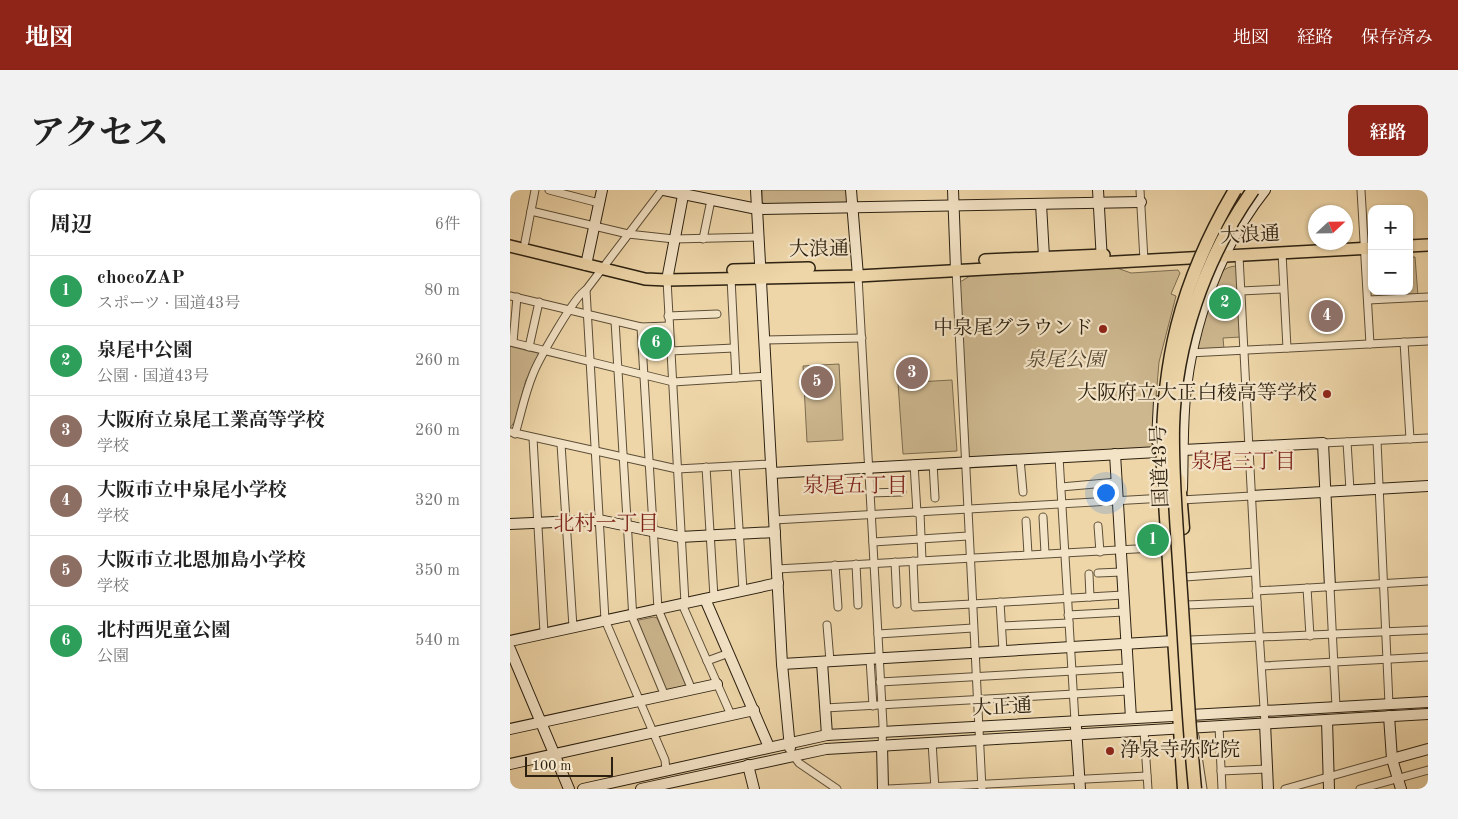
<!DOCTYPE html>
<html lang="ja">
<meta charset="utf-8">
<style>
:root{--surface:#fff;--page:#f2f2f2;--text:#222;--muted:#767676;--line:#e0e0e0;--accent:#8f2418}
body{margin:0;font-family:"Old Standard TT","Noto Serif JP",serif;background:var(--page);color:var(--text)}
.controls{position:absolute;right:15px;top:15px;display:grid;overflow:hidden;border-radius:10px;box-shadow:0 1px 4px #0004}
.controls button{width:45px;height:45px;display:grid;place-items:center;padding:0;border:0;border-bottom:1px solid var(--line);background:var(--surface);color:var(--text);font:25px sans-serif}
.compass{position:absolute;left:798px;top:15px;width:45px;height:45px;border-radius:50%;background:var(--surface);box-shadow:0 1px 4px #0004;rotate:68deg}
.scale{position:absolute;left:15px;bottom:12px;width:88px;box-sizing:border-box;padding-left:5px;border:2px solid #2c2111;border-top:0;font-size:14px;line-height:18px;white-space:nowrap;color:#2c2111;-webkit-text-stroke:4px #f4e4c7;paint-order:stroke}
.you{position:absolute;left:595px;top:302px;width:18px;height:18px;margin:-12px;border:4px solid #fff;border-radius:50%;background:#1a73e8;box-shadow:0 0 0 8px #1a73e833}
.badge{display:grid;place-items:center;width:32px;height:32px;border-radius:50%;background:var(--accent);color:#fff;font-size:16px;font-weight:700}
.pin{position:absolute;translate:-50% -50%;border:2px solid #fff;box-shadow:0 1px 5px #0006}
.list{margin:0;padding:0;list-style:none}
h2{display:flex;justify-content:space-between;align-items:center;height:65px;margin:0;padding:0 20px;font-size:21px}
h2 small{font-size:16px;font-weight:400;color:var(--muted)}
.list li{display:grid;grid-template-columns:32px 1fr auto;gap:15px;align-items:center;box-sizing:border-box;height:70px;padding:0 20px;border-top:1px solid var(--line)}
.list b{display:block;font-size:19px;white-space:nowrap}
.list p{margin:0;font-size:16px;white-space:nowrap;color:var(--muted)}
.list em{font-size:16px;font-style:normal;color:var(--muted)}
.map{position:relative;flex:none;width:918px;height:599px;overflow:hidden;border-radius:10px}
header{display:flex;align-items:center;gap:30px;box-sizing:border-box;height:70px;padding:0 25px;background:var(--accent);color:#fff}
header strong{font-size:24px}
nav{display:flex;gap:28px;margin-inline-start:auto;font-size:18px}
.intro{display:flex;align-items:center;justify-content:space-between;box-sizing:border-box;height:120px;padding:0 30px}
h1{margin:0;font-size:35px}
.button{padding:12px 22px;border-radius:10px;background:var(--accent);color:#fff;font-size:18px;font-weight:700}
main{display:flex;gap:30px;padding:0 30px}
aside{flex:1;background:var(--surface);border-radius:10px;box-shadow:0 1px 4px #0004}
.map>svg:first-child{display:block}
</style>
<header>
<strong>地図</strong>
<nav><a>地図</a><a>経路</a><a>保存済み</a></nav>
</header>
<div class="intro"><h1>アクセス</h1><a class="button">経路</a></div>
<main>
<aside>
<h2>周辺<small>6件</small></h2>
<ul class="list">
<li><span class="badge" style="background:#2e9e5b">1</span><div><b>chocoZAP</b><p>スポーツ · 国道43号</p></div><em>80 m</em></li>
<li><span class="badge" style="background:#2e9e5b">2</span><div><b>泉尾中公園</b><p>公園 · 国道43号</p></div><em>260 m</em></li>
<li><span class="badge" style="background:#8d6e63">3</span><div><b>大阪府立泉尾工業高等学校</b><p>学校</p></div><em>260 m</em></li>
<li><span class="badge" style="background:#8d6e63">4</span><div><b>大阪市立中泉尾小学校</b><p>学校</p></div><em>320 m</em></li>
<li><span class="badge" style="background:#8d6e63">5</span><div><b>大阪市立北恩加島小学校</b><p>学校</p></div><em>350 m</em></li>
<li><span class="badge" style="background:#2e9e5b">6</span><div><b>北村西児童公園</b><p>公園</p></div><em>540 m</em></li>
</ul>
</aside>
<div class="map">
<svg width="918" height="599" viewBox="0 0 918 599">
<rect width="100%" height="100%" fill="#eed6a9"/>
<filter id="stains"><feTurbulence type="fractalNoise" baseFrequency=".004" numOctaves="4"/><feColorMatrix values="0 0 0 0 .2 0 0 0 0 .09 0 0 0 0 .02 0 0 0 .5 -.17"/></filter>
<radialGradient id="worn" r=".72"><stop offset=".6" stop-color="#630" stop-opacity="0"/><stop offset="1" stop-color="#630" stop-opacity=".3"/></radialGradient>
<g fill="#cdb78f" stroke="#7c6c50">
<polygon points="252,0 338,0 339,10 335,13 256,15 252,12"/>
<polygon points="899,67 905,67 908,106 888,107 888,101 899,101"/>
<path d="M728 76 731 147 713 148 714 159 687 160C692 141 701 96 713 81 717 77 723 76 728 76Z"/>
<polygon points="572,78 607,78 621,83 668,80 670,83 661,104 666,106 649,172 642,255 640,258 461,268 459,265 450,92 460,86"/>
<polygon points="155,141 157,164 137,165 136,142"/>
<polygon points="0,156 30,162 31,166 16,190 5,231 0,238"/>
<polygon points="329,174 333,250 297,252 293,176"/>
<polygon points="442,190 447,261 393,264 388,193"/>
<polygon points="144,427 147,428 177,496 160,501 156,500 127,432 129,430"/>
</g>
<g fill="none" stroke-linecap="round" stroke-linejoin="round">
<g stroke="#5c4e37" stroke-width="9">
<g id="street">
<polyline points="39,0 89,13"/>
<polyline points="630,0 634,70"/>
<polyline points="851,0 860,154"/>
<polyline points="21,21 118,44 164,49 249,47"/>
<polyline points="193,49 201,10"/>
<polyline points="15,52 25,0"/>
<polyline points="772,63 777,158"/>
<polyline points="729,66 747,412 755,533"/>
<polyline points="446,80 472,599"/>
<polyline points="348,86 373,535 372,555"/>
<polyline points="221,88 226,188"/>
<polyline points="157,90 175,413"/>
<polyline points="76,100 95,430 155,570 156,580"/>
<polyline points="731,101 773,99"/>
<polyline points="0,106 131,137 159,136"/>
<polyline points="858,110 918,107"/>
<polyline points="158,126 207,124"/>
<polyline points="105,131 123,429 155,506"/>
<polyline points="131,137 148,419 182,500"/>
<polyline points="255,150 352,148"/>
<polyline points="0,152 163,192 257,186"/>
<polyline points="3,152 7,107"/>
<polyline points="894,152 900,249"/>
<polyline points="19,157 29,112"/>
<polyline points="160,161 224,158"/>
<polyline points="679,163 918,151"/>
<polyline points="0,242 167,279 261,274"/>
<path d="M5 244C11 224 15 203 23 184 28 171 65 105 76 100L152 0"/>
<polyline points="23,248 34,443"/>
<polyline points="867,251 879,514"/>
<polyline points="837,252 840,300"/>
<polyline points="813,253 918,248"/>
<polyline points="51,254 63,437"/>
<polyline points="549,267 565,531"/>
<polyline points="510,269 513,302"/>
<polyline points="423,273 425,308"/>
<polyline points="404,274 407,323"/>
<polyline points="225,276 233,400"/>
<polyline points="196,277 204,407"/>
<polyline points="551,297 607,292"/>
<polyline points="360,303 392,302"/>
<polyline points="671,310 742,306"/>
<polyline points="410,323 412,370"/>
<polyline points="533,327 535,363"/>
<polyline points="264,330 655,308"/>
<polyline points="516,331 518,364"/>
<polyline points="588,336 590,362"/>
<polyline points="363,352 458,346"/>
<polyline points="403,371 405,417 462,414"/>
<polyline points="385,372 387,414"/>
<polyline points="346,374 348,415"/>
<polyline points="325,375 328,417"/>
<polyline points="267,379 661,357"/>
<polyline points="588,383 612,382"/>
<polyline points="579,384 580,407"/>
<polyline points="675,387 745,382"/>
<polyline points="820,397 826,517"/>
<polyline points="797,398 800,446"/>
<polyline points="746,401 918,391"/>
<polyline points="490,412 493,461"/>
<polyline points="172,414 221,525"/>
<polyline points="462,414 613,405"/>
<polyline points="677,415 747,412"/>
<polyline points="558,425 614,422"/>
<polyline points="317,435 320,471"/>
<polyline points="492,436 559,433"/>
<polyline points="368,444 463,438"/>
<polyline points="680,450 918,440"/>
<polyline points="360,469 363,516"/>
<polyline points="197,471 219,463"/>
<polyline points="752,476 918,467"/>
<polyline points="370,492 617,478"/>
<polyline points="315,518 618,501"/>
<polyline points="709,536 712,599"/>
<polyline points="634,541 638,599"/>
<polyline points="685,546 693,599"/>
<polyline points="422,552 425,599"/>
<polyline points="283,565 289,573 327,599"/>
<polyline points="711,581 757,579"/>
<polyline points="378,599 637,586"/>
<polyline points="775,599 882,569"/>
<polyline points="850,599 918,580"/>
</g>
</g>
<g stroke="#2c2111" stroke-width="12">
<g id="secondary">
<polyline points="154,0 247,19 631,12"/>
<polyline points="246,0 272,474 280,558"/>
<polyline points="341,0 348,86"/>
<polyline points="443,0 446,80"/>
<polyline points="588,0 592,71"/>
<polyline points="531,14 534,67"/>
<polyline points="76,75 92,0"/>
<polyline points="157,90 174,0"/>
<polyline points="647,251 649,211"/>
<polyline points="673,260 813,253 820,397"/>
<polyline points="605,264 621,528"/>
<polyline points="262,283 648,262"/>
<path d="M672 299C673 268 672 238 675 207 682 134 709 58 755 0"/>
<polyline points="742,306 918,296"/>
<polyline points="0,334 89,330 170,347 265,342"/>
<polyline points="195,409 259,557"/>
<polyline points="0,451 268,393"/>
<polyline points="0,459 59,599"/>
<polyline points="312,472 317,545"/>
<polyline points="272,474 664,451"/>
<polyline points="879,526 882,569 891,599"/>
<polyline points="817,530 819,599"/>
<polyline points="755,533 758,599"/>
<polyline points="566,537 570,599"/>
<polyline points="0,539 207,494"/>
<polyline points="372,555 373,599"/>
<polyline points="882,569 918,559"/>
<polyline points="0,574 244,520"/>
<polyline points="238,575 244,599"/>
<polyline points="73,599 317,545 918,512"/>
<polyline points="131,599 316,559 918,524"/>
</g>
</g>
<g stroke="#2c2111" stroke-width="14">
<g id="primary">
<polyline points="0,56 135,89 157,90 348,86 862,58"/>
<polyline points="899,56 918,55"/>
<polyline points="475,70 594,65"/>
<polyline points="223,80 299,78"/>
</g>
</g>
<g stroke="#2c2111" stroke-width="15">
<g id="highway">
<polyline points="653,282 674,599"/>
<polyline points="669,290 673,338"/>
</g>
</g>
<use href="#street" stroke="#f4e4c7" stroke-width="7"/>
<use href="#secondary" stroke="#f4e4c7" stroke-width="10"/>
<use href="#primary" stroke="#eed6a9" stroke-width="11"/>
<use href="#highway" stroke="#eed6a9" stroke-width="12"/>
<g stroke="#2c2111" stroke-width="15" stroke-linecap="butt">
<g id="highway-bridge">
<path d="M653 282C650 175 670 93 725 0"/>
<path d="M685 599C678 529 675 458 670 388 667 338 662 287 663 237 665 153 695 68 743 0"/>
</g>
</g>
<use href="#highway-bridge" stroke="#eed6a9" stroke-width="12"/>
</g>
<g fill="#8f2418" stroke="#f4e4c7" stroke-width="2">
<circle cx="593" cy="139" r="5"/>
<circle cx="817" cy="204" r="5"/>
<circle cx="600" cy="561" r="5"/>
</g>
<g text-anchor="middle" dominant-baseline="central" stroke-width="4.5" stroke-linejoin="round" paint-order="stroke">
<g font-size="20" fill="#2c2111" stroke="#f4e4c7">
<text transform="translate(740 46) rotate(-3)">大浪通</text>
<text transform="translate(309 60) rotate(-1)">大浪通</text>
<text transform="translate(651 276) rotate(-92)">国道43号</text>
<text transform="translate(492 518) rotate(-3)">大正通</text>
</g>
<g font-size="20" fill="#2c2111" stroke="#f4e4c7" text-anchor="end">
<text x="583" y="139">中泉尾グラウンド</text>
<text x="807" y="204">大阪府立大正白稜高等学校</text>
<text x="610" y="561" text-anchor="start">浄泉寺弥陀院</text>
</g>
<g font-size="20" font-style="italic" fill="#544630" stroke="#f4e4c7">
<text x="555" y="171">泉尾公園</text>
</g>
<g font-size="21" fill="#7a1f14" stroke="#f4e4c7">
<text x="733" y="272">泉尾三丁目</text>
<text x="345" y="296">泉尾五丁目</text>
<text x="96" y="334">北村一丁目</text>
</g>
</g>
<rect width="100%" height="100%" filter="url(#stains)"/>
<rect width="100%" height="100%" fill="url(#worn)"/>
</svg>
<div class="controls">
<button>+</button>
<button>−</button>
</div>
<svg class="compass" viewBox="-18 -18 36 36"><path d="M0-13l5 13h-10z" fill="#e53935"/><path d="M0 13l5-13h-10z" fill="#767676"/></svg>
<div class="scale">100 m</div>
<div class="you"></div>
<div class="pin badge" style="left:643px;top:350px;background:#2e9e5b">1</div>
<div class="pin badge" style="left:715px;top:113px;background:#2e9e5b">2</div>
<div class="pin badge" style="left:402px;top:183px;background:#8d6e63">3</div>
<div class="pin badge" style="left:817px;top:126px;background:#8d6e63">4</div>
<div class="pin badge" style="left:307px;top:192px;background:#8d6e63">5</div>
<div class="pin badge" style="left:146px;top:153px;background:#2e9e5b">6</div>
</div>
</main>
